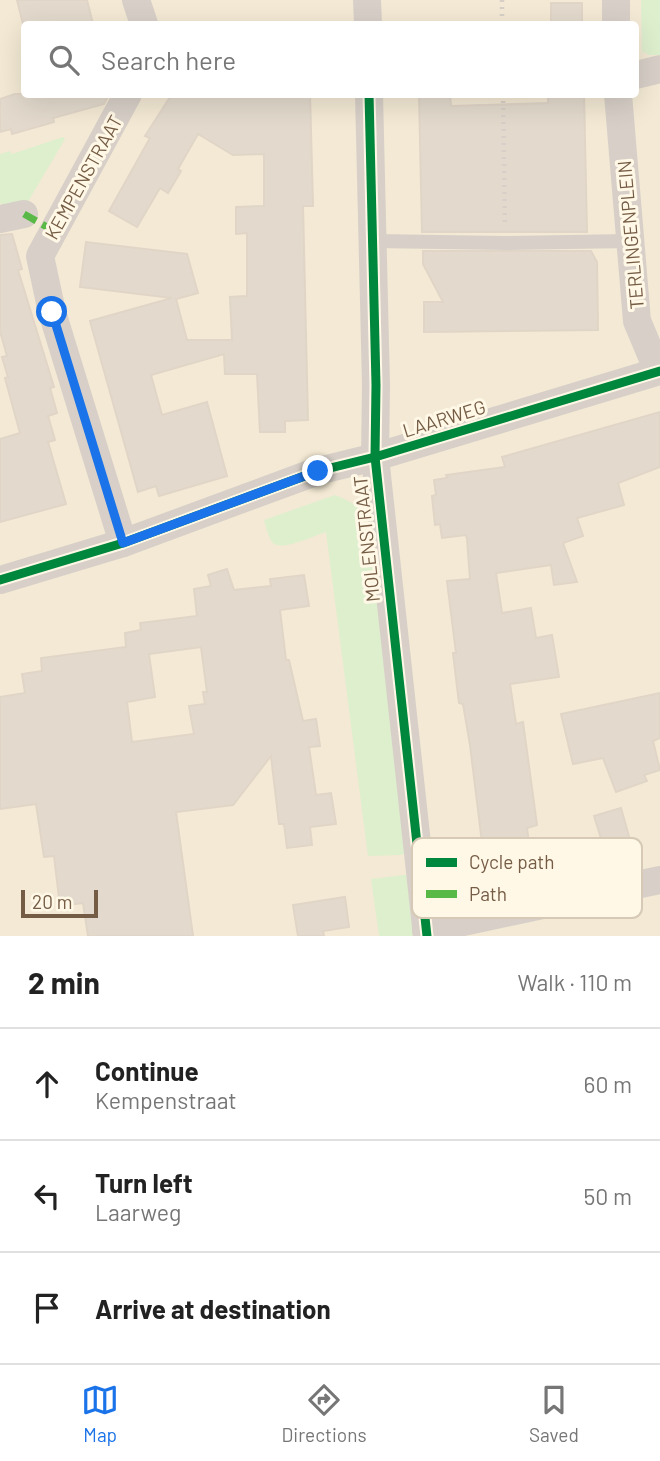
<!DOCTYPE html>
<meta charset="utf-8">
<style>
:root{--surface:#fff;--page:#f6f6f6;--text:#222;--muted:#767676;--line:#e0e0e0;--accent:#1a73e8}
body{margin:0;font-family:Barlow,sans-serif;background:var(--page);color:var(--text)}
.scale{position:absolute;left:21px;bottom:18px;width:77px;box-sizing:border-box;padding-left:7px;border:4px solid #755c45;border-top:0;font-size:19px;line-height:24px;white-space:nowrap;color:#755c45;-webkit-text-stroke:5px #fff8e6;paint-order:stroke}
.stop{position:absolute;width:21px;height:21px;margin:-16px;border:5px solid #1a73e8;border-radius:50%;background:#fff}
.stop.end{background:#1a73e8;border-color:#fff;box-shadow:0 2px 7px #0008}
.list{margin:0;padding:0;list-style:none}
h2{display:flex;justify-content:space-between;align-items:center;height:91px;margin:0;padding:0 28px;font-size:30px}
h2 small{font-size:23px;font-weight:400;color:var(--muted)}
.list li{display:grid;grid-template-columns:46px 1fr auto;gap:21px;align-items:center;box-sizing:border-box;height:112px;padding:0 28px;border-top:2px solid var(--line)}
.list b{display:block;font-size:26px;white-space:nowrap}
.list p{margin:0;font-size:23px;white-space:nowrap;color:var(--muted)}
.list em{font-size:23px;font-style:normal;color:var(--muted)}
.icon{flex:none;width:38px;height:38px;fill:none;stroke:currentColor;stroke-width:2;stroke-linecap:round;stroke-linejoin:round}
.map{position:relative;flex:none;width:660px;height:936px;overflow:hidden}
.search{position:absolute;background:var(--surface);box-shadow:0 7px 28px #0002;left:21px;right:21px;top:21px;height:77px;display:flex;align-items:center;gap:18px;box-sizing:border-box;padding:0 24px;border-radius:7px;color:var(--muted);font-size:26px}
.sheet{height:427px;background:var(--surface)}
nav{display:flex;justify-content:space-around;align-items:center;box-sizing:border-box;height:98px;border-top:2px solid var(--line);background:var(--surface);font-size:19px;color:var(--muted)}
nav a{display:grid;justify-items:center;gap:4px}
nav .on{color:var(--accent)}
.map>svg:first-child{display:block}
</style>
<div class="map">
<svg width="660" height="936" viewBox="0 0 660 936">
<rect width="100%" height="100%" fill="#f7f2e5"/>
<path fill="#f3e9d4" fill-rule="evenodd" d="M0 0H660V936H0ZM24 24H636V94H24Z"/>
<g fill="#deefce">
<polygon points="641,0 660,0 660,55 649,55 642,51"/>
<polygon points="63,137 65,139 26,205 11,209 0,203 0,154 10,151 12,154"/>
<path d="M335 495C359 504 362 511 370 534L390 715 409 852 401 855 368 856 326 532C315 535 280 553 272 542 268 536 266 527 264 520Z"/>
<polygon points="412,874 421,936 379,936 371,879"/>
</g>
<g fill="#e3dacd" stroke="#e0d5c7" stroke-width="2" fill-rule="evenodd">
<polygon points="17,0 87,0 93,24 23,24"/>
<rect x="551" y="3" width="31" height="21"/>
<polygon points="15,94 109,94 104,104 53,118 54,122 12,134 11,129 0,132 0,99"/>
<polygon points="172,94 310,94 313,206 303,206 308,420 285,421 285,432 260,432 257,374 225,374 224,354 151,375 162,415 207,402 227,476 159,496 156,486 138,492 90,321 172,298 80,287 86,242 187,254 198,293 176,299 187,340 232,340 230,297 247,296 247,233 236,234 236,207 264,206 264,154 233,155 198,134 178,169 181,171 168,193 160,188 137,227 109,211 150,138 145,136"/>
<polygon points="419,94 450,94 451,106 548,103 548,94 584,94 587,232 422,232"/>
<polygon points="12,234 22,269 18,270 54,387 50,388 57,413 48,416 55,440 48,442 66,504 0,522 0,439 20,433 5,378 8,377 2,357 7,356 0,331 0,235"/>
<polygon points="423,251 591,251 597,262 598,330 424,332 424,302 443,302 423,264"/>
<polygon points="660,412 660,467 618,483 624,505 577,518 583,536 563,543 577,582 554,585 551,565 496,573 502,613 531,608 536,638 552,635 559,677 510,684 516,724 523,722 537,825 527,828 533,875 487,883 470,745 463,704 459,703 453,653 456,653 447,581 470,579 467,539 466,535 442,538 440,524 435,525 432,496 436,495 434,480 447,478 446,475 505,467 502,457"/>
<path d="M227 569 234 590 271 586 270 579 304 575 309 606 280 610 286 660H289L303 721 316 719 320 746 309 747 316 795 331 793 336 824 310 827 312 845 287 848 284 824H279L271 756 233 805 176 812 193 936H88L83 903 60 906 54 856 44 857 36 804 0 809V697L25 693 22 674 42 671 41 658 126 647 125 633 141 630 140 623 197 616 194 589 211 586 208 575ZM201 647 207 692H203L205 704 189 706 194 734 132 742 127 702 155 697 149 654Z"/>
<polygon points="660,693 660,738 653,741 660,770 644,775 647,781 616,792 603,758 573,764 561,714"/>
<polygon points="621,808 630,840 604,848 594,816"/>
<polygon points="345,897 349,927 323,931 324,936 298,936 293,905"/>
</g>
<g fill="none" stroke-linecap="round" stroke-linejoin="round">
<g stroke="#d8d0c8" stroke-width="4.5" stroke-dasharray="2 5" stroke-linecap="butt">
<polyline points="502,0 502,24"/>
<polyline points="503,94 505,227"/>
</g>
<polyline stroke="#d8d0c8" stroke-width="14" points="373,241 505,243 630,241"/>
<g stroke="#d8d0c8" stroke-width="28">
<polyline points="136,0 144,24"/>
<polyline points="367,0 368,24"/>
<polyline points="616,0 616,24"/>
<polyline points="636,75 660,69"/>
<polyline points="369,94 376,385 375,457 427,936"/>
<polyline points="618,94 637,321 658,371"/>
<polyline points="0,219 24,214"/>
<polyline points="123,543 52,312 40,256 128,94"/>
<polyline points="0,580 123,543 318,471 375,457 660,371"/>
<polyline points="426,930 660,880"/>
</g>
<polyline stroke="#58b947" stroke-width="7" stroke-dasharray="14 7" stroke-linecap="butt" points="24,214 54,231"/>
<g stroke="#fff8e6" stroke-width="13">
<g id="cycleway">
<polyline points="369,94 376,385 375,457 427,936"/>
<polyline points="0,580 123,543 318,471 375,457 660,371"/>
</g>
</g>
<use href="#cycleway" stroke="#00873e" stroke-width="9"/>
</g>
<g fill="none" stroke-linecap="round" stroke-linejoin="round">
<polyline stroke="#1a73e8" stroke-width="9" points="52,312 123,543 318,471"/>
</g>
<g text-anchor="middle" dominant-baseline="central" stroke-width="6" stroke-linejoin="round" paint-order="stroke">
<g font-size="19" fill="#755c45" stroke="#fff8e6">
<text transform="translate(83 177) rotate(-61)">KEMPENSTRAAT</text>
<text transform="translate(630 235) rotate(-95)">TERLINGENPLEIN</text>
<text transform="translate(444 418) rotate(-17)">LAARWEG</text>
<text transform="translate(366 539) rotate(-96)">MOLENSTRAAT</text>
</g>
</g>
<rect x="412" y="838" width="230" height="80" rx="10" fill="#fff8e6" stroke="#d6c9b6" stroke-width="2"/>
<rect x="426" y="858" width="31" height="9" fill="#00873e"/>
<rect x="426" y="890" width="31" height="8" fill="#58b947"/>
<g font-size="19" fill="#755c45">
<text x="469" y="869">Cycle path</text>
<text x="469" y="901">Path</text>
</g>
</svg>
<div class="scale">20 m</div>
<div class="stop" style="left:52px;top:312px"></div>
<div class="stop end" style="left:318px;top:471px"></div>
<div class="search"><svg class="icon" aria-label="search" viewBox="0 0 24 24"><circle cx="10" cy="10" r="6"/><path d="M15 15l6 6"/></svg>Search here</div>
</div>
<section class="sheet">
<h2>2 min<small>Walk · 110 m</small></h2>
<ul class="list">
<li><svg class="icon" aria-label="ahead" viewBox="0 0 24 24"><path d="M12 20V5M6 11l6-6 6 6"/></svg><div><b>Continue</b><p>Kempenstraat</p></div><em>60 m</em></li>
<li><svg class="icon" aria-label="left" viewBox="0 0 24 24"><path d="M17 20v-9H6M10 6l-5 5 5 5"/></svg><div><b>Turn left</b><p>Laarweg</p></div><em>50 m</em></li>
<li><svg class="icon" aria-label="arrive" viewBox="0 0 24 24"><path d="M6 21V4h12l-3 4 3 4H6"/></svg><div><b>Arrive at destination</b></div></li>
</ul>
</section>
<nav>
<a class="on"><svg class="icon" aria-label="map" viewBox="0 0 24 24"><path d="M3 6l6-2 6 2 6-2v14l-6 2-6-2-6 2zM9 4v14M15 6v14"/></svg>Map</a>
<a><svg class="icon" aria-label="directions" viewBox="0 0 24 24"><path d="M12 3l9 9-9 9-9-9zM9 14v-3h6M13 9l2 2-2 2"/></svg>Directions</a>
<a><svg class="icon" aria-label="saved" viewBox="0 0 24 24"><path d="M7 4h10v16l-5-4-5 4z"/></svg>Saved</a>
</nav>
